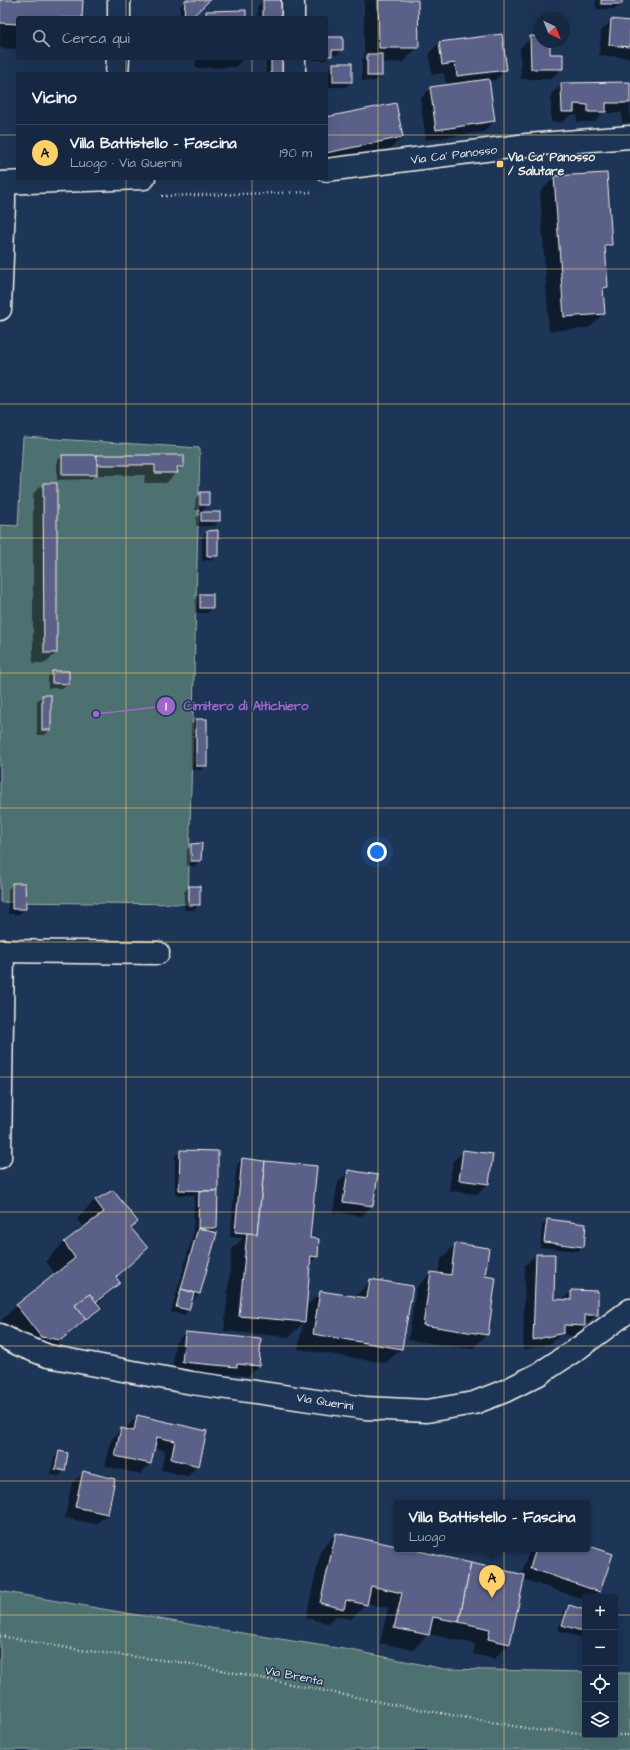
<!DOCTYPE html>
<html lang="it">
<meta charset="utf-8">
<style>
:root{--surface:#162841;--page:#1f3048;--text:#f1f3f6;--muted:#9ea6b1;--line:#35445a;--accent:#ffd166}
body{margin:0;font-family:"Architects Daughter",sans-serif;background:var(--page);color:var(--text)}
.controls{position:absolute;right:12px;bottom:12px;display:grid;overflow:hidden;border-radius:4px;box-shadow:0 4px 16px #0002}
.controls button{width:36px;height:36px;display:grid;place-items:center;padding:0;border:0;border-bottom:1px solid var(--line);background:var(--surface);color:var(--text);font:20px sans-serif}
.compass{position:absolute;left:534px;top:12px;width:36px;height:36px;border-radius:50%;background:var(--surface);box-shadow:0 4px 16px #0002;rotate:137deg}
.you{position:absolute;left:377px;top:852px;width:14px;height:14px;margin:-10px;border:3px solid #fff;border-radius:50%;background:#1a73e8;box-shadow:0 0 0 6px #1a73e833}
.badge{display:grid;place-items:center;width:26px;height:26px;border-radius:50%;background:var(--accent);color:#111;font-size:13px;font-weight:700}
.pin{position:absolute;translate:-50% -33px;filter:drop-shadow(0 1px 2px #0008)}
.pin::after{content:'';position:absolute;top:21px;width:14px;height:12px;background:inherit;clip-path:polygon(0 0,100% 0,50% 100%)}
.popup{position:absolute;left:394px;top:1500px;width:196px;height:52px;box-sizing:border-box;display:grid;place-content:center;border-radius:4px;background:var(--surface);filter:drop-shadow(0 1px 3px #0005);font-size:13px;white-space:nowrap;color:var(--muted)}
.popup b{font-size:15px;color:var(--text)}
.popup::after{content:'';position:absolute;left:50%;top:100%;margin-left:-8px;border:8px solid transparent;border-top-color:var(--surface)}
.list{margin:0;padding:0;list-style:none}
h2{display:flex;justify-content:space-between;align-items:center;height:52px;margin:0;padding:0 16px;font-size:17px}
h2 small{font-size:13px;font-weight:400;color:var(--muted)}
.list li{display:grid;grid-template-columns:26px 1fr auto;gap:12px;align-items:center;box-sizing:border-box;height:56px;padding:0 16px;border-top:1px solid var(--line)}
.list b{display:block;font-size:15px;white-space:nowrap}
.list p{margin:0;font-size:13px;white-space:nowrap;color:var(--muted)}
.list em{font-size:13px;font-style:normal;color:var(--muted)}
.icon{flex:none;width:22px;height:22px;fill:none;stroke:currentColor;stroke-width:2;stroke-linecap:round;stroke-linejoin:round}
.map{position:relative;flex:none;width:630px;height:1750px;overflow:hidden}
.search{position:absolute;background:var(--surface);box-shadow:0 4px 16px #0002;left:16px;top:16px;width:312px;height:44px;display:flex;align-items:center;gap:10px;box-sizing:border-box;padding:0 14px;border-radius:4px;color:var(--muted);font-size:15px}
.panel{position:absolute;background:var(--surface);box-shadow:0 4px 16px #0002;left:16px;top:72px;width:312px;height:108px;border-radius:4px}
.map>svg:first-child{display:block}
</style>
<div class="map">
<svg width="630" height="1750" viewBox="0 0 630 1750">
<rect width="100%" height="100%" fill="#1d3557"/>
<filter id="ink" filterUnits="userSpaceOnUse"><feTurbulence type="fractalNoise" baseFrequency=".025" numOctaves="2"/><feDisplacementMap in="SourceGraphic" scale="8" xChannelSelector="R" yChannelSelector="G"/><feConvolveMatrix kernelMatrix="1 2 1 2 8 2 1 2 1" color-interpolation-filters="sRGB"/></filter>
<g filter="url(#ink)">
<g fill="#4e6f70" stroke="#a1b0ac">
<polygon points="23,437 200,448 188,904 0,902 0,525 18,526"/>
<polygon points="0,1591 217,1629 356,1651 444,1669 585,1672 585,1735 615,1735 615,1673 630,1673 630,1750 0,1750"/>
</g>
<g fill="#0007">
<polygon points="0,0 82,0 81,18 18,18 18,49 0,48"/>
<polygon points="364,0 418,0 418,47 403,62 381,63 381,76 376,81 362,81 362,60 364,58"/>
<polygon points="596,0 621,0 621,4 616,9 596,9"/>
<polygon points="185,1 190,18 180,18 180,6"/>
<polygon points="263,1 282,18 258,18 258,6"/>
<polygon points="206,12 245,18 200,18"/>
<polygon points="612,20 630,22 630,58 599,55 601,31"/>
<polygon points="540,26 540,42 549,42 549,56 562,68 551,79 521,79 520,48 532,37 532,35"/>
<polygon points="326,38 342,49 337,55 332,55 326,60 314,60 314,58 326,58"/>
<polygon points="439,43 506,69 495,80 489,81 494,121 484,132 426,140 420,99 431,88 446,86 444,73 432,75 429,53"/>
<polygon points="196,58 244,58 235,67 196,68"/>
<polygon points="271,58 289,58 290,74 266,74 266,63"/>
<polygon points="334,64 351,82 346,87 329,87 328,69"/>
<polygon points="630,83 630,123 622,123 622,113 603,113 594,122 577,122 577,115 570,115 563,122 551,122 551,94 562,84"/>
<polygon points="326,118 402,137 391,148 326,161"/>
<polygon points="555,177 611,244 604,251 606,287 603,291 604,313 589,328 549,331 540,192"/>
<polygon points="62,456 183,466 166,483 144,483 145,475 95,475 91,479 57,480 57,461"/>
<polygon points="43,484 56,653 46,663 33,663 33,494"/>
<polygon points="201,493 208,505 203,510 195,510 196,498"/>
<polygon points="201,513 219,521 214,526 196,526 196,518"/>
<polygon points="207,532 217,555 212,560 202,561 202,537"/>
<polygon points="200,595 212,608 207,613 195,613 195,600"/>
<polygon points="53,672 68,683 63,688 48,688 48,677"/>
<polygon points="42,696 50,730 45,735 37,735 37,701"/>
<polygon points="196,720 206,765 201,770 191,770 191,725"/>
<polygon points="192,845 200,860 195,866 187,866 187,850"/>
<polygon points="13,884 25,909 19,914 8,914 8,889"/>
<polygon points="189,887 199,887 199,905 194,910 184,910 184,892"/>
<polygon points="181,1151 217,1152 216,1228 211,1232 216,1234 199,1294 194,1299 191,1298 188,1310 183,1315 171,1312 193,1234 194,1195 175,1195 175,1156"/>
<polygon points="464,1151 488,1184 477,1194 449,1191 453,1161"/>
<polygon points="243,1159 309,1239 317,1256 310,1263 305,1307 321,1292 355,1297 371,1280 401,1348 386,1363 298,1349 303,1323 289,1337 224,1331 232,1249 243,1238 230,1237 237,1165"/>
<polygon points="348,1172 372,1206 362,1216 333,1212 338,1182"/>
<polygon points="113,1191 130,1228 147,1248 115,1278 119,1283 97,1305 99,1308 41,1358 0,1326 0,1322 17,1305 56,1275 46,1261 64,1242 83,1228 77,1219 95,1200"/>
<polygon points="547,1221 583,1246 578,1251 540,1247 542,1226"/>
<polygon points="456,1244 484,1277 487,1334 472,1349 408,1340 416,1288 431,1273 438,1274 441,1259"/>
<polygon points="536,1255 554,1255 553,1300 562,1300 572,1291 597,1315 573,1336 560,1335 552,1343 523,1350 525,1265"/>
<polygon points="185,1333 258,1366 247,1376 228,1374 225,1377 172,1372 175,1343"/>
<polygon points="137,1416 206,1431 198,1465 188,1476 161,1470 165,1451 154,1448 150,1464 140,1474 105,1466 111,1440 121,1430 126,1431 127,1427"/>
<polygon points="59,1452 64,1471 58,1476 50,1474 54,1458"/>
<polygon points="83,1473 114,1479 107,1514 96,1524 65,1518 72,1483"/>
<polygon points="336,1534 397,1547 397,1549 405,1549 521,1575 530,1549 587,1549 587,1546 599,1591 594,1597 585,1597 585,1600 523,1579 509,1644 494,1659 473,1654 475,1644 428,1634 413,1650 380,1643 388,1608 367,1603 351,1619 336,1616 328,1623 306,1618 321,1549"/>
<polygon points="569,1606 585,1611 585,1639 558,1630 564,1611"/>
</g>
<g fill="#5a6188" stroke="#f4f1e8">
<polygon points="0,0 83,0 82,18 18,18 18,24 0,23"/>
<polygon points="185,0 210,0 191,18 184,18"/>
<polygon points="263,0 282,0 283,18 263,18"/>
<polygon points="378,0 418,0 419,48 379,48"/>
<rect x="601" y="0" width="21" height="4"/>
<polygon points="246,10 246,18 206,18 206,11"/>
<polygon points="611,19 630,21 630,47 609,45"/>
<polygon points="502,34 507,70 457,76 455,63 442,65 439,42"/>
<polygon points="530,36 540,36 540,42 550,42 550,54 563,54 563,69 531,69"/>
<polygon points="326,37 343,37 343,50 332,50 332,56 326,56"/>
<rect x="367" y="54" width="15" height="22"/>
<polygon points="271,58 290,58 291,74 271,74"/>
<rect x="333" y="63" width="19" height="19"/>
<polygon points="489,79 495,121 436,130 430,87"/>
<polygon points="630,82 630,103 606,103 606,112 588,112 588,105 574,104 574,112 562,112 561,83"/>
<polygon points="396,103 403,137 326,153 326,117"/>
<polygon points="607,173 612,245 605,245 608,287 603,288 605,314 564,317 554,176"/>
<rect x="62" y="455" width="35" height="20"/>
<polygon points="97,455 184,455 184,467 177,467 178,473 155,473 155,465 97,465"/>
<polygon points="43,483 57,483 57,653 44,653"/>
<rect x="200" y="492" width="9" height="13"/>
<rect x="201" y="512" width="19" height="9"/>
<polygon points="218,530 218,556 207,556 207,531"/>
<rect x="200" y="594" width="13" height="14"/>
<polygon points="52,671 69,671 69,684 52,683"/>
<rect x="42" y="695" width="9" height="35"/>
<rect x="196" y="719" width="11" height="47"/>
<polygon points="202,843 201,861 191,861 191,844"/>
<polygon points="12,883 25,883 26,909 12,909"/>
<rect x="189" y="886" width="11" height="19"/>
<polygon points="180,1150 218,1151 218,1191 179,1190"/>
<polygon points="463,1150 493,1154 489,1184 459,1180"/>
<polygon points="242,1158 265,1161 257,1234 235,1232"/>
<polygon points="265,1161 317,1166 310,1238 319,1239 318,1257 311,1256 305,1322 239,1316 247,1233 257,1234"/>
<polygon points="348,1170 378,1175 373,1206 343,1202"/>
<polygon points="113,1190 138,1222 131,1228 148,1248 116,1277 120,1283 96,1302 90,1294 75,1305 86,1319 61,1340 41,1337 16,1305 75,1258 64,1242 104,1212 95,1200"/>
<polygon points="199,1191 218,1191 217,1228 198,1228"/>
<polygon points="547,1219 586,1224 584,1247 544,1242"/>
<polygon points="198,1228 217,1233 200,1294 181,1289"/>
<polygon points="455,1243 489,1248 485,1276 496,1278 488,1335 423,1325 431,1272 451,1275"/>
<polygon points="536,1254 555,1254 554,1299 571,1300 571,1290 598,1291 598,1315 585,1315 585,1326 564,1325 564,1333 533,1340"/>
<polygon points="370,1279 413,1286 402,1349 313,1334 320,1291 367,1298"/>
<polygon points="181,1289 194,1293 189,1310 176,1307"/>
<polygon points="90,1294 101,1308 86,1319 75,1305"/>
<polygon points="185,1332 261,1339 259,1366 237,1364 237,1367 182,1362"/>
<polygon points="137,1415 207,1431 199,1466 171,1459 175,1441 157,1437 151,1464 115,1456 121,1428 134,1431"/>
<polygon points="59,1451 68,1453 65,1471 55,1469"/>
<polygon points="83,1471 115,1479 108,1514 75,1507"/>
<polygon points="336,1533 397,1546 397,1549 410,1549 471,1563 459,1622 433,1617 429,1635 394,1628 402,1593 371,1586 367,1605 346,1600 344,1609 320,1603"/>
<polygon points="587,1545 613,1554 600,1592 530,1568 536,1549 587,1549"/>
<polygon points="471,1563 525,1575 510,1644 488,1639 490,1629 459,1622"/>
<polygon points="569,1605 585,1610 585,1632 562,1625"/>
</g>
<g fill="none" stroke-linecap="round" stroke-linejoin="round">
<g stroke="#f4f1e8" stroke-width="25">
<g id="minor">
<polyline points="293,0 293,18"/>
<polyline points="119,18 119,0"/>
<polyline points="294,58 294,74"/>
<polyline points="117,74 118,58"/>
<polyline points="326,170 527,145 630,137"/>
<polyline points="0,183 144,178"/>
<polyline points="0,309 4,203 4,183"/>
<polyline points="0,951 158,953"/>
<polyline points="0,1157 3,951"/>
<polyline points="0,1335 20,1345 48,1356 192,1383 365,1408 427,1411 474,1403 505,1391 539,1374 580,1347 630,1310"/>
</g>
</g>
<g stroke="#f4f1e8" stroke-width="2.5" stroke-dasharray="1 3" stroke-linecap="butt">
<polyline points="162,196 313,192"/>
<polyline points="0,1636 80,1650 186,1663 390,1704 536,1730 585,1733"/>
<polyline points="615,1735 630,1735"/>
</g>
<use href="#minor" stroke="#1d3557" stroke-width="22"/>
</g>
</g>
<path fill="none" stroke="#ffd166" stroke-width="1" stroke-opacity="0.55" d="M126 0V18M252 0V18M378 0V1750M504 0V1750M126 58V74M252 58V74M0 135H18M326 135H630M126 178V1750M252 178V1750M0 269H630M0 404H630M0 538H630M0 673H630M0 808H630M0 942H630M0 1077H630M0 1212H630M0 1346H630M0 1481H630M0 1615H585M615 1615H630"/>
<rect fill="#ffd166" stroke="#1d3557" stroke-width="1.5" x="496" y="160" width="8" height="8" rx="2"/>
<g text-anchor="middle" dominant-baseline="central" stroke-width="3" stroke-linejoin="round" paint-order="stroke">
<g font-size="12" fill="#f4f1e8" stroke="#1d3557">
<text transform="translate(454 155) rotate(-7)">Via Ca' Panosso</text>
<text transform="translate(325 1402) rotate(9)">Via Querini</text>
<text transform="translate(294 1676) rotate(11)">Via Brenta</text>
</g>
<g font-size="12" font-weight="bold" fill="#f4f1e8" stroke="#1d3557" text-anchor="start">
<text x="508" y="157">Via Ca' Panosso<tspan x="508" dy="14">/ Salutare</tspan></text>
</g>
</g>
<path fill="none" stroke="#9f67cb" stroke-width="1.5" d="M96 714L166 706"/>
<g fill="#9f67cb" stroke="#1d3557" stroke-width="1.5">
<circle cx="96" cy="714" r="4"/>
<circle cx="166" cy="706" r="10"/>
</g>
<g font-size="12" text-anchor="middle" font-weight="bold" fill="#fff">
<text x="166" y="710">1</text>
</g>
<g font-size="13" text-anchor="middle" font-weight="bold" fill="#9f67cb" stroke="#1d3557" stroke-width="3" stroke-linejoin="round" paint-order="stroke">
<text x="246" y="710">Cimitero di Altichiero</text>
</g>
</svg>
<div class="controls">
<button>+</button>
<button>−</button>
<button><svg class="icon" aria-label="locate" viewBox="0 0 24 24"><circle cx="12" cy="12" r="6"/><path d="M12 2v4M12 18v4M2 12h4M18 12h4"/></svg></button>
<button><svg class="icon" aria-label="layers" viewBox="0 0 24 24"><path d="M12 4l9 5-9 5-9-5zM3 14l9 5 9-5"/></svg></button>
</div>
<svg class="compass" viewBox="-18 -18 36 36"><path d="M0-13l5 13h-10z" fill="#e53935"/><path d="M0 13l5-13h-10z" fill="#9ea6b1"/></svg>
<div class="you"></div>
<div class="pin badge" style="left:492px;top:1598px">A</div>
<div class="popup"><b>Villa Battistello - Fascina</b>Luogo</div>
<div class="search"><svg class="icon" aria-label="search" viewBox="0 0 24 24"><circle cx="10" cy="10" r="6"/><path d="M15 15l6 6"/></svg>Cerca qui</div>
<section class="panel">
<h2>Vicino<small></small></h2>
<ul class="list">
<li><span class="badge">A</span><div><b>Villa Battistello - Fascina</b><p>Luogo · Via Querini</p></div><em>190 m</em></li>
</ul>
</section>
</div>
